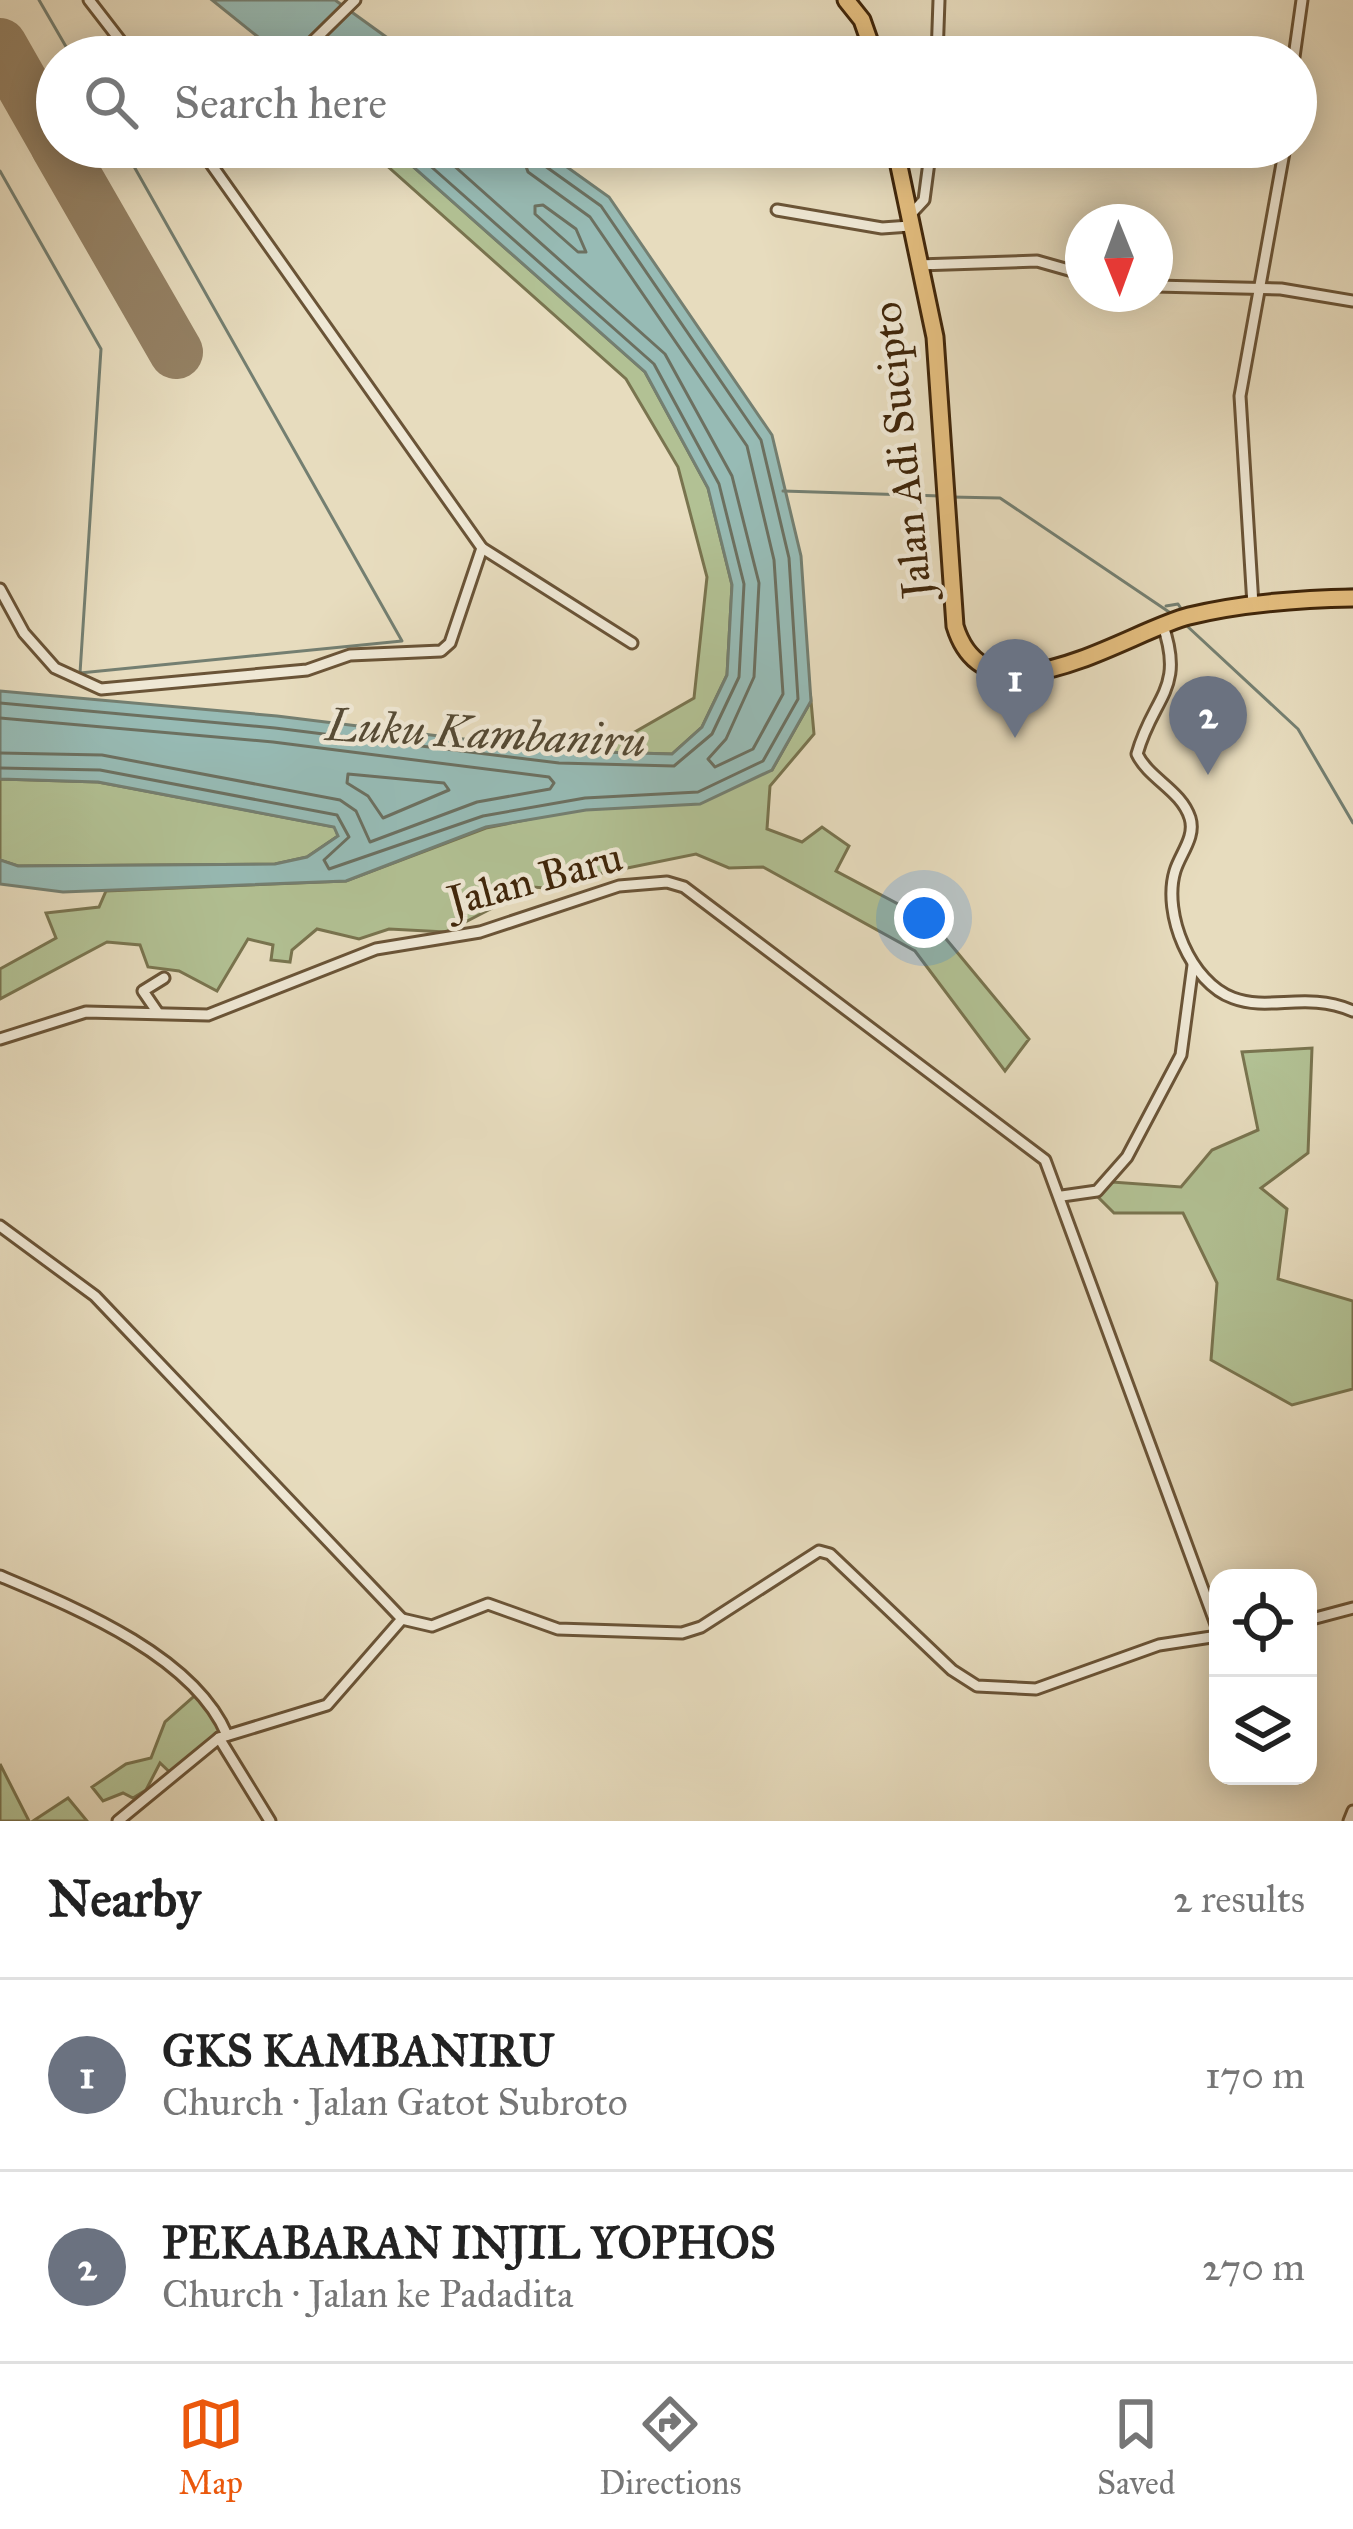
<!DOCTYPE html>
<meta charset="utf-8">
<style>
:root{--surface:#fff;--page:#f2f2f2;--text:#222;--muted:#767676;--line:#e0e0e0;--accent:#ea580c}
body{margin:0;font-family:"IM FELL Great Primer",serif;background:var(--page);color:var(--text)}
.controls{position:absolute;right:36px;bottom:36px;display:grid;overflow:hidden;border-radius:24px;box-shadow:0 6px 30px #0003}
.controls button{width:108px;height:108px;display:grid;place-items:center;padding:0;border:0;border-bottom:3px solid var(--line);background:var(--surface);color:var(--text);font:60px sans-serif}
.compass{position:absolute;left:1065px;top:204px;width:108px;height:108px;border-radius:50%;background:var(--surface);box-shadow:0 6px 30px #0003;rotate:179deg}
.you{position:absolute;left:924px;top:918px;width:42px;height:42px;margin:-30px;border:9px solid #fff;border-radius:50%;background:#1a73e8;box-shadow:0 0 0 18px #1a73e833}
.badge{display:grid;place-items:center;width:78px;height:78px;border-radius:50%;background:var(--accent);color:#fff;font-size:39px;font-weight:700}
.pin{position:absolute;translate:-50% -99px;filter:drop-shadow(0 3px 6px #0008)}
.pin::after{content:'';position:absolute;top:63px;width:42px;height:36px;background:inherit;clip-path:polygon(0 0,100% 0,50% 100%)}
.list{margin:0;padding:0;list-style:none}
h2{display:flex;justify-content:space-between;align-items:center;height:156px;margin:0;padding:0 48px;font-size:51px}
h2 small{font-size:39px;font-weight:400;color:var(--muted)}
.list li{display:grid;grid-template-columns:78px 1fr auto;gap:36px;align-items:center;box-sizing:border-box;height:192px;padding:0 48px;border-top:3px solid var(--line)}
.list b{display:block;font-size:45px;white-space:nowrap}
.list p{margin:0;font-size:39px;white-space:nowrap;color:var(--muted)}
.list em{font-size:39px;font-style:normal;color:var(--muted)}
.icon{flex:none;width:66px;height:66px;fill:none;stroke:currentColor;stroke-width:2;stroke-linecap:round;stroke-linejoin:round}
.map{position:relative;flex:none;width:1353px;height:1821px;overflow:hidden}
.search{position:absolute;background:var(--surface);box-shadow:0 6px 30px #0003;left:36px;right:36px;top:36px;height:132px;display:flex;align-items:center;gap:30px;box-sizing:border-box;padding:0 42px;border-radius:66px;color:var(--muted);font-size:45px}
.sheet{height:540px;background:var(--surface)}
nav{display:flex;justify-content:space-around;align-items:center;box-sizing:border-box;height:168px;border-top:3px solid var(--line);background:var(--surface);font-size:33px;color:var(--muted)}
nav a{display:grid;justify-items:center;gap:6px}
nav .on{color:var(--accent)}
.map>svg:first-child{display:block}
</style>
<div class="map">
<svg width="1353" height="1821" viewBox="0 0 1353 1821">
<rect width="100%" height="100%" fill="#e7dcbe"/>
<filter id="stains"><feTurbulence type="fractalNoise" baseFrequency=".00167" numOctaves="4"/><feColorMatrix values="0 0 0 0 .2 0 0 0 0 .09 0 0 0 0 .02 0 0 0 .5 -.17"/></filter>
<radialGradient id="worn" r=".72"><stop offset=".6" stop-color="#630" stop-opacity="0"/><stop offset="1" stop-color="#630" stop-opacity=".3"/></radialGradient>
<g fill="#b2c194" stroke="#79744f" stroke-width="3">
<polygon points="366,147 391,147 645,372 708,488 732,585 727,675 702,727 672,754 600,752 694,698 707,577 678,467 626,379"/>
<polygon points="811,701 814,734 770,786 767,829 802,842 822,827 849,846 836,871 932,922 1029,1039 1005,1071 915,951 763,867 729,868 696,854 593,875 557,889 533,887 446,932 389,929 359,939 317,929 292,950 290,962 271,960 273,945 248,939 217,991 179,971 148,967 140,945 107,942 0,999 0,969 56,938 46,913 99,907 106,891 346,881 486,828 772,770"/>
<polygon points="0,779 98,782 335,827 338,836 307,857 275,864 18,866 0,860"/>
<polygon points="1312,1048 1308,1153 1261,1188 1287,1209 1278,1279 1353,1301 1353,1389 1292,1405 1211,1360 1217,1283 1183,1213 1114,1213 1096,1195 1112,1182 1181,1187 1212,1150 1258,1130 1242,1052"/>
<polygon points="199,1692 217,1713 228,1742 211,1748 177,1779 160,1763 146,1790 133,1798 123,1793 103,1801 92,1787 126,1764 151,1758 165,1722"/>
<polygon points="0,1764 29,1821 0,1821"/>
<polygon points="68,1798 87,1821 33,1821"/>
</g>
<g fill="#97bbb5" stroke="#747f71" stroke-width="3">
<polygon points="212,0 335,0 414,57 283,57"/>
<polygon points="391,147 539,147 609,197 772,435 801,556 811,701 772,770 700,804 586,810 486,827 346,881 63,892 0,884 0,860 18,866 275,864 307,857 338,836 334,827 98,782 0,779 0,691 277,716 560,751 672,754 702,727 727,675 732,585 708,488 645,372"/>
</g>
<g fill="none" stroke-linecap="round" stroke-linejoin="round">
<g stroke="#6c7060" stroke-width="3">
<polyline points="433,147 665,354 732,476 759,583 754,677 726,739 708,759 715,767 753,749 783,694 774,560 747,446 590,217 528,172 519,147"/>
<polygon points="543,205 576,229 586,252 578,252 535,214 535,206"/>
<polyline points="0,703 275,728 559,763 674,766 712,734 739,677 744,584 719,484 654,364 409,147"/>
<polyline points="0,718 273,742 549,777 554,783 550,789 477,802 370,842 356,811 340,800 102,755 0,753"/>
<polyline points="0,768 100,770 337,815 349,837 324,860 329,869 483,816 585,798 698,792 763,761 798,699 789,558 761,440 601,206 538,161 534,147"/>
<polygon points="348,774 444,783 449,790 383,818 368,796 347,783"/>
</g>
<g stroke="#747f71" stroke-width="3">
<polyline points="39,0 72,57"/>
<polyline points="0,171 101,349 80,673 402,641 123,147"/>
<polyline points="783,491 941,496"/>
<polyline points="951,497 1000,498 1175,616"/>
<polyline points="1275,594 1353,589"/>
<polyline points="1166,606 1178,604 1182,610"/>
<polyline points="1187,626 1298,729 1353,823"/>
</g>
<g stroke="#948164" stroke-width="54">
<polyline points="0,45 57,145"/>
<polyline points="58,147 176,352"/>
</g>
<g stroke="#6a5437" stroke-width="15">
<g id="minor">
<polyline points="89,0 133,57"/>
<polyline points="297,57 355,0"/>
<polyline points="937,57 939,0"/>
<polyline points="1294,57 1302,0"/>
<polyline points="777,210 882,228 910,226"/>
<polyline points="911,214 924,200 931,147"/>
<polyline points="918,265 1037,261 1083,274"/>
<polyline points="1155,286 1281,289 1353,301"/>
<polyline points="482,548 632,643"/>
<polyline points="0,589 24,633 55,668 101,689 307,670 350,655 441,651 450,643 482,548 199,147"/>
<polyline points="1253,605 1240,396 1285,147"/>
<path d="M1162 623C1186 690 1153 696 1137 754 1149 779 1181 790 1190 818 1196 837 1180 854 1175 871 1162 914 1191 983 1233 998 1270 1012 1306 991 1353 1011"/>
<polyline points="158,1013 143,991 164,978"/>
<polyline points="0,1039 86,1012 208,1015 376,949 480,932 619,886 667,882 684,887 1045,1160 1218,1630"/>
<polyline points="1062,1196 1097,1191 1127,1157 1181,1055 1193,965"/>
<polyline points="0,1226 95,1296 402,1619 327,1705 219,1738 118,1821"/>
<path d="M0 1576C76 1608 194 1656 227 1735"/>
<polyline points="402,1619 432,1626 488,1604 558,1629 682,1633 701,1627 819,1551 830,1554 952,1670 977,1686 1036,1689 1159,1645 1218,1636"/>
<polyline points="1308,1620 1353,1608"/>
<polyline points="219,1738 270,1821"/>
<polyline points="1349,1821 1353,1811"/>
</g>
</g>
<g stroke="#40260a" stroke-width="21">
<g id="trunk">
<polyline points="846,0 862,20 875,57"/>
<path d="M895 147 935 337 955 626C987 731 1128 631 1189 616 1242 603 1298 599 1353 598"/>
</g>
</g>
<use href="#minor" stroke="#efe8d5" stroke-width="9"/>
<use href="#trunk" stroke="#e4be7f" stroke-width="15"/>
</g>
<g text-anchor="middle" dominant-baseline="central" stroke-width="9" stroke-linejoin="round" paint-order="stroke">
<g font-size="42" fill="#40260a" stroke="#efe8d5">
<text transform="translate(902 450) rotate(-96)">Jalan Adi Sucipto</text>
<text transform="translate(535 879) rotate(-15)">Jalan Baru</text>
</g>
<g font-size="45" font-style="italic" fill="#564b35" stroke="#efe8d5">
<text transform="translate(486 733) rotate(3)">Luku Kambaniru</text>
</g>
</g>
<rect width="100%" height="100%" filter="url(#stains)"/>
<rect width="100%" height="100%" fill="url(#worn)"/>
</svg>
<div class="controls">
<button><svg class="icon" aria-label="locate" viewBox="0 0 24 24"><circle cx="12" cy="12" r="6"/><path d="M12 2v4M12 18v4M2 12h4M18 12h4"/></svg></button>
<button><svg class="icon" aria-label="layers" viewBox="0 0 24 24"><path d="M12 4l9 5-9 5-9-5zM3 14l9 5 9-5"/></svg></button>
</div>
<svg class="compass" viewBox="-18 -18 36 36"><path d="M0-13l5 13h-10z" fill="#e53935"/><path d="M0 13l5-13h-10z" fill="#767676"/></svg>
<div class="you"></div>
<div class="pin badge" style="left:1015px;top:738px;background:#6b7280">1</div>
<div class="pin badge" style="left:1208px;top:775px;background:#6b7280">2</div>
<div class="search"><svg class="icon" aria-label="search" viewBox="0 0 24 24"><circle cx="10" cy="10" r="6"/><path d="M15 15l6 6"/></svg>Search here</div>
</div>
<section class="sheet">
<h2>Nearby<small>2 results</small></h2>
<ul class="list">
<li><span class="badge" style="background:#6b7280">1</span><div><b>GKS KAMBANIRU</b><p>Church · Jalan Gatot Subroto</p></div><em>170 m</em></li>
<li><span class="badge" style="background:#6b7280">2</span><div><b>PEKABARAN INJIL YOPHOS</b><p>Church · Jalan ke Padadita</p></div><em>270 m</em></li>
</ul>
</section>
<nav>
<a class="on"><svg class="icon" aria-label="map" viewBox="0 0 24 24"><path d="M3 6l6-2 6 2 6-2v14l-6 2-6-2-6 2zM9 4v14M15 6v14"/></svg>Map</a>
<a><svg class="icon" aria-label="directions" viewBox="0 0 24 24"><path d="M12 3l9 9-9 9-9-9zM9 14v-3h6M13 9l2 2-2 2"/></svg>Directions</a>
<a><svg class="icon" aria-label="saved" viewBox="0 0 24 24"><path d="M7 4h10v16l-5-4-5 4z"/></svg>Saved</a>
</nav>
